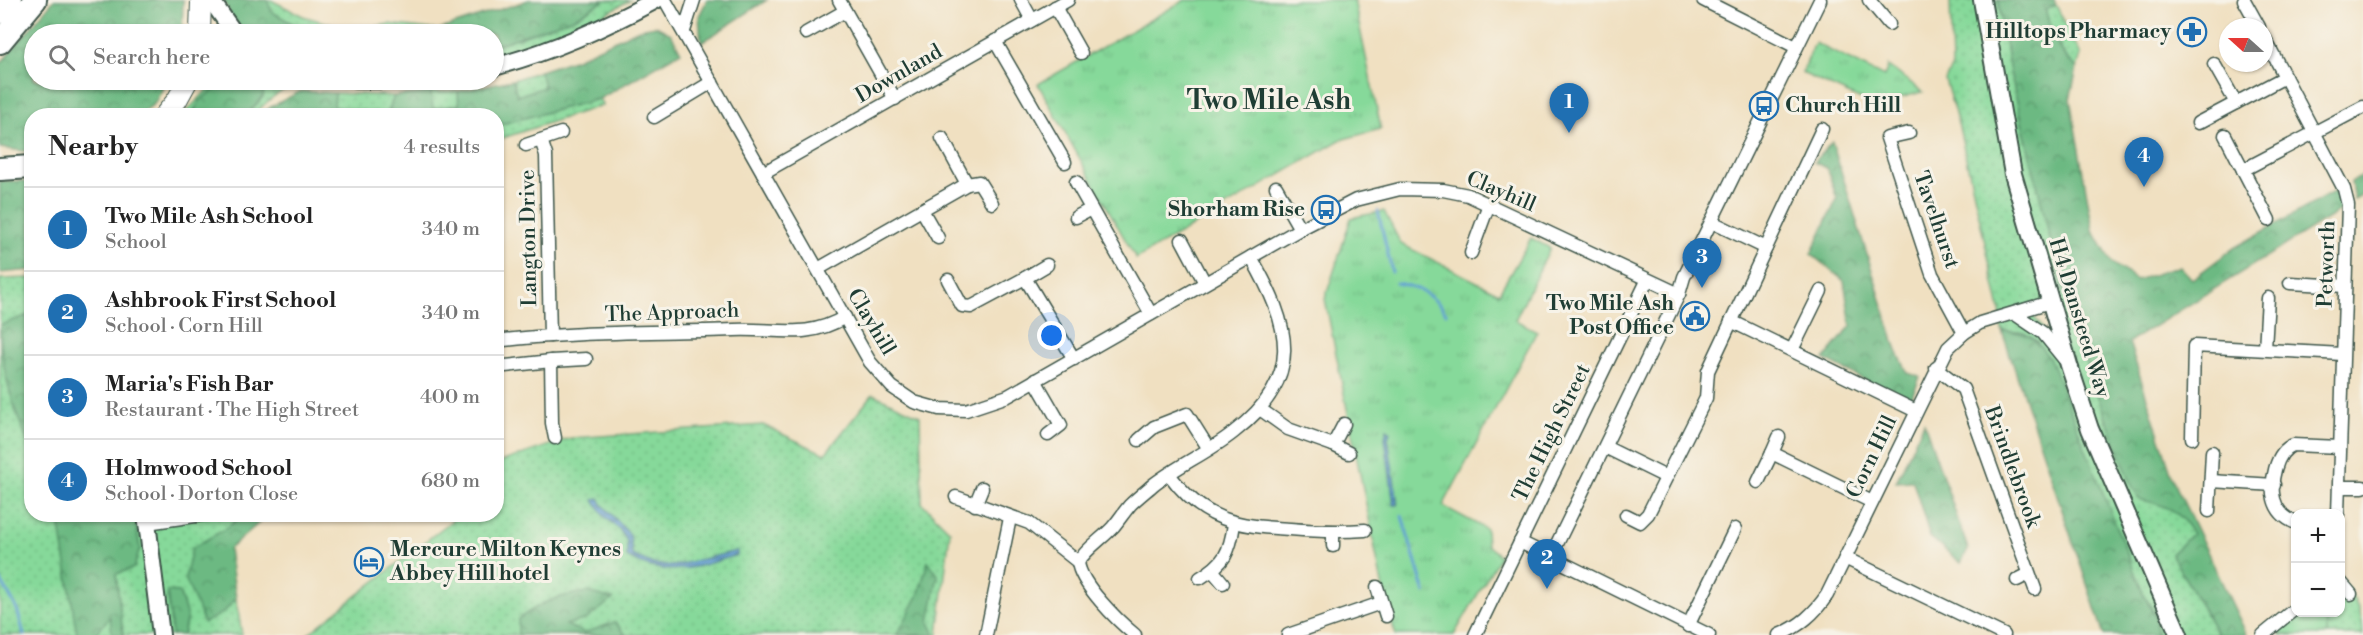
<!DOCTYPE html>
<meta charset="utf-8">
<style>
:root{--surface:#fff;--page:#f2f2f2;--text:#222;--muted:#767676;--line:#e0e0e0;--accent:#1f6fb2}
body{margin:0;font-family:"Libre Bodoni",serif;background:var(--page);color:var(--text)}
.controls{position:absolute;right:18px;bottom:18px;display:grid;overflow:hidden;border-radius:12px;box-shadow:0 2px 4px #0004}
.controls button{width:54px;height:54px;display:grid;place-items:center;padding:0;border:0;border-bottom:2px solid var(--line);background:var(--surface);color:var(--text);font:30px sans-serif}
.compass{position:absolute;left:2219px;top:18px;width:54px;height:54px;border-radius:50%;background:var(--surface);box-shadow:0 2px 4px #0004;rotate:291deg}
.you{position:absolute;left:1052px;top:336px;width:21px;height:21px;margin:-15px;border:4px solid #fff;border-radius:50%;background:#1a73e8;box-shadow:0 0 0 9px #1a73e833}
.badge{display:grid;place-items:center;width:39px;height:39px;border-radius:50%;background:var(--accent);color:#fff;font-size:20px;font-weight:700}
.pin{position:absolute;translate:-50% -50px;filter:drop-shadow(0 2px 3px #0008)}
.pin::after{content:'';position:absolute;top:32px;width:21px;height:18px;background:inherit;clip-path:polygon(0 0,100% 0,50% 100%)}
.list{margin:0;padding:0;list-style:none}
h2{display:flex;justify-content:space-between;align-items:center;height:78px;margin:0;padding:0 24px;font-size:26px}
h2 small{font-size:20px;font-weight:400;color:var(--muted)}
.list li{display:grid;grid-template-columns:39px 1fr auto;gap:18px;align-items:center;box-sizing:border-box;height:84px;padding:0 24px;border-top:2px solid var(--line)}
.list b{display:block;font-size:22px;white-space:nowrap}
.list p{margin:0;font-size:20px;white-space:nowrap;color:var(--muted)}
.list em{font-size:20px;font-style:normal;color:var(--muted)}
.icon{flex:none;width:33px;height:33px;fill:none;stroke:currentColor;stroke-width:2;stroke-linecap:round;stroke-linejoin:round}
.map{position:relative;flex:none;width:2363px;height:635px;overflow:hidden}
.search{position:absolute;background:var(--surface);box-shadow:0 2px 4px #0004;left:24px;top:24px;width:480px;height:66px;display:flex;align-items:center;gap:15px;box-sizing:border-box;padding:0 21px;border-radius:33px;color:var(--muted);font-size:22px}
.panel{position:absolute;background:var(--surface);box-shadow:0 2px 4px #0004;left:24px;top:108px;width:480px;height:414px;border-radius:24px}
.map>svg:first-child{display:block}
</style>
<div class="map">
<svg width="2363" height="635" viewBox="0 0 2363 635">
<defs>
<pattern id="grass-dots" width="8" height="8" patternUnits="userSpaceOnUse" patternTransform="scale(1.5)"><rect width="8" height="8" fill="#86d99a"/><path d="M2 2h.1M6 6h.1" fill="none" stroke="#73bb85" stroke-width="1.8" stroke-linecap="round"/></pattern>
<pattern id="forest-crowns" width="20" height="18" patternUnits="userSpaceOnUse" patternTransform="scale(1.5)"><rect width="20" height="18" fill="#6cb982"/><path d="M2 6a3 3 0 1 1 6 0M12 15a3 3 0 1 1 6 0" fill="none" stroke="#58986b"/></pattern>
<pattern id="park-tufts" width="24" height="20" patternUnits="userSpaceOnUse" patternTransform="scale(1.5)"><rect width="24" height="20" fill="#86d99a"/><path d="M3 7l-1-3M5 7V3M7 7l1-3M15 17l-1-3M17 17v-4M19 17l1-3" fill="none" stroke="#73bb85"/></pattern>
<pattern id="water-rules" width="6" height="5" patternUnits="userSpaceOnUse" patternTransform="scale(1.5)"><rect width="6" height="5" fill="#62a0d3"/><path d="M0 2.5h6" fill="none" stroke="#5084ac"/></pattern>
</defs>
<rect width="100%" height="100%" fill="#f7f3e8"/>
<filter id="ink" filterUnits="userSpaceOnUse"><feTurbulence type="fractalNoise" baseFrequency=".0167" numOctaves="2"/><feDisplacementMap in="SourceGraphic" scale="12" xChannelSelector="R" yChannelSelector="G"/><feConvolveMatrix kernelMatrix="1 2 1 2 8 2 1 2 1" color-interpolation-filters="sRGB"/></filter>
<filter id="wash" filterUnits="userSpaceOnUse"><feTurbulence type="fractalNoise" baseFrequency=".008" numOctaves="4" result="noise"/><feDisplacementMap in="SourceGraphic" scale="24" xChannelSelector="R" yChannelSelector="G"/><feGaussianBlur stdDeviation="1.35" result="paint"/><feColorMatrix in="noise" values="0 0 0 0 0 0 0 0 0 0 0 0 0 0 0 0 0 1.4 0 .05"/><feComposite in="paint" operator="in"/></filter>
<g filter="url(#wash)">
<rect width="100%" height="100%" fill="#f0e0c1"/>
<g fill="url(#grass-dots)" stroke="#528b67" stroke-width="1.5" fill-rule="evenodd">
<polygon points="267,0 271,0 303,16 355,31 389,24 437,30 441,34 311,34 272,12"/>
<polygon points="605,0 630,0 564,37 494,58 494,46 576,17"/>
<path d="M1950 0H1998L2010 72 2062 288 2099 400 2139 499C2166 506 2179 508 2192 534L2171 554 2218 635H2157L2154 612 2142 591 2037 341 2022 332 2002 331 2000 310 1959 127 1945 80 1952 66ZM2050 303 2068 363 2029 310Z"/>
<path d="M2056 5 2081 55 2077 68C2058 51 2052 33 2045 9Z"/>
<polygon points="540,71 545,87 517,96 513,80"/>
<path d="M228 80H278L301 82C281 89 268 100 254 115H247L263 97 194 109V115L182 116 210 87Z"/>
<polygon points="458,91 459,105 432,109 431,92"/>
<polygon points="335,93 394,96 387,115 334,107"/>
<polygon points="599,99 603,105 497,140 496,125"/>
<polygon points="31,278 32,514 97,515 113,635 0,635 0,279"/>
<polygon points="873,394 920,416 922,503 950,531 938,635 307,635 459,515 496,514 497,463 571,438 763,425 825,454"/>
<polygon points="209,514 242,515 227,528 192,548 223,613 236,598 242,635 183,635 187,616 179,592 168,591 172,635 161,635 147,523"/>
<polygon points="134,515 141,515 160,635 123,635 116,574 134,568 140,548"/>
<path d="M2341 581C2355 598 2363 613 2363 635H2327V613L2340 612Z"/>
</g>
<g fill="url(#forest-crowns)" stroke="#467b5b" stroke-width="1.5">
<polygon points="54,0 183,0 182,34 34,34 34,80 167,80 155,103 140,115 32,116 31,152 0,148 0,64"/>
<polygon points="223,0 267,0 272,12 311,34 244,34 237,28"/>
<polygon points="529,0 605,0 576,17 494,46 494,34 441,34 437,30"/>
<polygon points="707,0 767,0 701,43 699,16"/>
<path d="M1998 0H2054L2056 5 2045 10C2052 33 2058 52 2077 68L2070 99 2093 230 2112 263 2137 280 2180 266 2192 279 2234 248 2335 191 2343 209 2129 342 2174 482 2247 635H2218L2171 554 2192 534C2179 508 2166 506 2139 499L2132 486 2099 400 2062 288 2010 72Z"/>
<polygon points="656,26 671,34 681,52 599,99 497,125 496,116 262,115 270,107 301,91 335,93 334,107 387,115 394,96 431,92 433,109 459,105 458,91 513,80 517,96 544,87 540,71 576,59 639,29"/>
<path d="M234 82 264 86 263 96 247 115H194C195 97 219 87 234 82Z"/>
<polygon points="1832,142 1897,351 1908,373 1920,377 1909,403 1824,359 1851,326 1844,281 1811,254 1837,199 1827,168 1814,162"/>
<polygon points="2363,174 2363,195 2354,200 2351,182"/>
<polygon points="0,181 31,181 31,270 0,273"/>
<path d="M31 314H32L31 450C14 411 0 368 0 325Z"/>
<path d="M2002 331C2030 332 2033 336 2050 359L2142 591 2156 619 2157 635H2104Z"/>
<polygon points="1924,422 1968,549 1961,563 1930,537 1913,481 1896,482"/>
<polygon points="56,515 134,515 140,548 134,568 116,574 123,635 112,635 110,617 94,635 77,635 60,526"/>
<polygon points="242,515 268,515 229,549 236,598 223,613 204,623 185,578 192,548 227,528"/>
<polygon points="928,561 938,575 929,622 935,635 897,635 918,596"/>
<polygon points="167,591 179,592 187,616 183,635 172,635"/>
<path d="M588 592 613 599 587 619 566 625 585 633 615 622 626 635H518V619C544 601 556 596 588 592Z"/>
</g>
<g fill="url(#park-tufts)" stroke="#528b67" stroke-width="1.5">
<polygon points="1185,0 1354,0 1381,129 1340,140 1136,259 1038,84"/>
<polygon points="1815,43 1884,77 1888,66 1923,92 1872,105 1802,73"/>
<polygon points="1384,211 1401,244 1499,293 1531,238 1550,248 1515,320 1537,331 1443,506 1486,529 1487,545 1500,556 1454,635 1396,635 1387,609 1325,299 1351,218"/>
<polygon points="2297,613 2327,613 2327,635 2280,635 2280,626"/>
</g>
<g fill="url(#water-rules)" stroke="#406e84" stroke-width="1.5">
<polygon points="1387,429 1390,431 1388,438 1398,505 1394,505 1385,438"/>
<path d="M599 498 602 504 630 535 632 555 653 564 673 566 737 551V555C696 567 667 580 627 557V541L619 529 604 516 594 500Z"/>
</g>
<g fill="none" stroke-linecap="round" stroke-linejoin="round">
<g stroke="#62a0d3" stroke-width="3">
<polyline points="1378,211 1392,272"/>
<path d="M1396 283C1417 286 1434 296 1446 313"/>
<polyline points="1402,516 1425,593"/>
<polyline points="0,579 17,609 24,635"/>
</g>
</g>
</g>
<g filter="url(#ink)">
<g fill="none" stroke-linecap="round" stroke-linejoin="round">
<g stroke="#3e5549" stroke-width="15">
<g id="street">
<polyline points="665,0 870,362 892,387 914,402 939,409 966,410 1008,396 1300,229 1356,200 1400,189 1443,190 1468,195 1679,294"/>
<polyline points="839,0 895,99"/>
<polyline points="1021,0 1032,20"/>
<polyline points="1703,0 1796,47"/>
<polyline points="1869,0 1889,24"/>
<polyline points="2244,0 2259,27"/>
<polyline points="1055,7 1081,53"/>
<polyline points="684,31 694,0"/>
<polyline points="806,33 845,11"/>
<polyline points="2264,37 2344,189 2348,205 2338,514"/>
<polyline points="995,41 1065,162"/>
<polyline points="2214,64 2236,103"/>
<polyline points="654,117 712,82"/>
<polyline points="2198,123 2285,77"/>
<polyline points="1909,133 1887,138 1932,274 1964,333"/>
<polyline points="2225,135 2269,220"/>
<polyline points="541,140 546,155 550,336"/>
<polyline points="526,145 561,133"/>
<polyline points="2243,170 2363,107"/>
<polyline points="763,173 1068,0"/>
<polyline points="1076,182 1151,314"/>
<polyline points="967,184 979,182 992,203"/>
<polyline points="1276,187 1300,229"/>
<polyline points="922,210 938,238"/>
<polyline points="1076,217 1091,209"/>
<polyline points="1712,222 1766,248"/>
<polyline points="1182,240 1205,283"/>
<polyline points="1471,253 1489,204"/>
<polyline points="1047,265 1025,278 1074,359"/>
<polyline points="818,269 967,184 942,138"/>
<polyline points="948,280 962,306 971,307 1025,278"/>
<polyline points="2290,283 2345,286"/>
<polyline points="2015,314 2043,333 2064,359"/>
<polyline points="1731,321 1916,411"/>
<path d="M496 341C575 331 655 333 734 330 776 328 807 340 845 317"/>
<polyline points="2265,349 2268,298"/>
<polyline points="1792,350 1821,291"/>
<polyline points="551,361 552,423 555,438"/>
<polyline points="496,367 551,361 586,359"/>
<polyline points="1936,368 1963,389 2035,589"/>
<polyline points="1035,380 1061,425 1048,435"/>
<polyline points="1260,409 1288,429 1333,445 1344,424"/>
<polyline points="1779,437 1772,453 1872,502"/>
<polyline points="2192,438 2194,346 2342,354"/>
<polyline points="1139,440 1154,427 1187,414 1209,449"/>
<polyline points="1333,445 1349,453"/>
<polyline points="1605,447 1666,477"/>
<path d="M1169 474C1203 521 1236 526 1290 529 1315 531 1339 532 1365 530"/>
<polyline points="2211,481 2274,485"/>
<polyline points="1758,482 1772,453"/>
<polyline points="2339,487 2363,487"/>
<path d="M956 497 1029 523 1078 562C1080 584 1118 621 1135 635"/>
<polyline points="975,505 982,488"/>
<polyline points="2209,511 2212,452"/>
<polyline points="1626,515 1640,522 1648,514 1706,398 1708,371 1822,129"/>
<polyline points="147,523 209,514"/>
<path d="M2296 523C2286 519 2277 511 2274 499 2270 483 2275 452 2293 445L2340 447"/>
<polyline points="1333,532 1333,546"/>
<polyline points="1520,542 1709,635"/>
<polyline points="1551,556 1679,294 1684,277 1820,0"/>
<polyline points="1845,558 2004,635"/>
<path d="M1078 562C1087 548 1102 539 1113 527 1119 520 1124 512 1130 505 1137 498 1146 491 1154 484 1179 465 1209 452 1234 432 1305 377 1291 327 1251 257"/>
<polyline points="1212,570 1223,583"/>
<path d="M1200 578C1225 563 1230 552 1234 524"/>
<polyline points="2017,580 2029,574"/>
<polyline points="2340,581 2351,594"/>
<polyline points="1377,587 1386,616"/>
<polyline points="1688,626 1735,529"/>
<polyline points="986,635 1010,518"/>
<polyline points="1288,635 1381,603"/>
<polyline points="1475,635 1647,281"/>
<path d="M1779 635C1800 626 1814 614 1827 595L1948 348 1964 333 1980 323 2050 302"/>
<polyline points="2263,635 2296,608"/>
</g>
</g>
<g stroke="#3e5549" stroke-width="20">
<g id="secondary">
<polyline points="211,0 235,34"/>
<polyline points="1982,0 2013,174 2069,365 2090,429 2179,635"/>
<path d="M494 67C553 51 602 29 656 0"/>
<polyline points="355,80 406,80"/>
<polyline points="146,514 161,635"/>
</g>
</g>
<g stroke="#3e5549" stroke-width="22">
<g id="primary">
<polyline points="200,34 201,0"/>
<polyline points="164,116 177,100 188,80"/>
</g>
</g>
<g stroke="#3e5549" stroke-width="26">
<g id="highway">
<polyline points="0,12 10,0"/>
<polyline points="0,42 35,0"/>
<polyline points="0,169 31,167"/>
</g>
</g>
<use href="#street" stroke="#fff" stroke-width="12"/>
<use href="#secondary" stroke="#fff" stroke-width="16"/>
<use href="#primary" stroke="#fff" stroke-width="20"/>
<use href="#highway" stroke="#fff" stroke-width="22"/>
</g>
</g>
<defs>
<g id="pharmacy-ring" transform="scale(1.5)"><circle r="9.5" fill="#f7f3e8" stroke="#1f6fb2" stroke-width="1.5"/><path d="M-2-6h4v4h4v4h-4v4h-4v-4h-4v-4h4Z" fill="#1f6fb2"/></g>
<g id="bus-ring" transform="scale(1.5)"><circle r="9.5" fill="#f7f3e8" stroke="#1f6fb2" stroke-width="1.5"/><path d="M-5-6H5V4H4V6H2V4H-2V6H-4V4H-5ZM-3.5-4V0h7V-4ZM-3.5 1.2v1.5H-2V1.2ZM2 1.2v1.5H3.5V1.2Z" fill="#1f6fb2"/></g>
<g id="civic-ring" transform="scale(1.5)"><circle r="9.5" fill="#f7f3e8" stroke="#1f6fb2" stroke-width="1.5"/><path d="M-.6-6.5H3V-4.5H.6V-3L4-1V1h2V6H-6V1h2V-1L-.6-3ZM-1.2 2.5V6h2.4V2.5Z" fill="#1f6fb2"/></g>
<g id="hotel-ring" transform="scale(1.5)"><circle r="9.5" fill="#f7f3e8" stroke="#1f6fb2" stroke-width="1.5"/><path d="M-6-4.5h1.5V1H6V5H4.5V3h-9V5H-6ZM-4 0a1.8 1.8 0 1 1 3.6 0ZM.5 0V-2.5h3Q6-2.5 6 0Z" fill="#1f6fb2"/></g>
</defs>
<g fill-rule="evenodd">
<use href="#pharmacy-ring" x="2192" y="32"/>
<use href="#bus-ring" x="1764" y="106"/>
<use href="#bus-ring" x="1326" y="210"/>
<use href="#civic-ring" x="1695" y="316"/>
<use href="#hotel-ring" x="369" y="562"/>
</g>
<g text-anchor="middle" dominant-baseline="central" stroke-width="6" stroke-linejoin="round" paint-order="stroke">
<g font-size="21" font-weight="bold" fill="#1f3d34" stroke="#f7f3e8" text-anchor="end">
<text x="2171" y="32">Hilltops Pharmacy</text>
<text x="1785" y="106" text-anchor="start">Church Hill</text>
<text x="1305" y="210">Shorham Rise</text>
<text x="1674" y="304">Two Mile Ash<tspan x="1674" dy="24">Post Office</tspan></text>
<text x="390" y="550" text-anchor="start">Mercure Milton Keynes<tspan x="390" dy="24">Abbey Hill hotel</tspan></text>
</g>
<g font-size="21" fill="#1f3d34" stroke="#f7f3e8">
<text transform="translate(899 74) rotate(-30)">Downland</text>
<text transform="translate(1501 192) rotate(23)">Clayhill</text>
<text transform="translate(1936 220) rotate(71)">Tavelhurst</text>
<text transform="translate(529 238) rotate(-91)">Langton Drive</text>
<text transform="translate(2327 264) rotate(-88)">Petworth</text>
<text transform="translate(672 313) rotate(-2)">The Approach</text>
<text transform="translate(2079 318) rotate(73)">H4 Dansteed Way</text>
<text transform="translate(871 322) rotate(59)">Clayhill</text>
<text transform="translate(1552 433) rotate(-64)">The High Street</text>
<text transform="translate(1872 457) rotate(-64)">Corn Hill</text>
<text transform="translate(2012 467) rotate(70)">Brindlebrook</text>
</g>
<g font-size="27" font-weight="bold" fill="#1f3d34" stroke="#f7f3e8">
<text x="1269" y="101">Two Mile Ash</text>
</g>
</g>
</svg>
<div class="controls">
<button>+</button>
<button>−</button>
</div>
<svg class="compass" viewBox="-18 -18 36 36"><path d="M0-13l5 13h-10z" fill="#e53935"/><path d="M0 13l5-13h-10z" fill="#767676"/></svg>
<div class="you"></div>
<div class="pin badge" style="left:1569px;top:133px">1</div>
<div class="pin badge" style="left:1547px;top:589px">2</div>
<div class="pin badge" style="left:1702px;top:288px">3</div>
<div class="pin badge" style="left:2144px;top:187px">4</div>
<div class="search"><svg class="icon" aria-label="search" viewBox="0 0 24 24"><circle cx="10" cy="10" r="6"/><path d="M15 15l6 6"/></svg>Search here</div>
<section class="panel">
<h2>Nearby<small>4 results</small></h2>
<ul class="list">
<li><span class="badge">1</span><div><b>Two Mile Ash School</b><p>School</p></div><em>340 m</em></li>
<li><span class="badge">2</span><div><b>Ashbrook First School</b><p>School · Corn Hill</p></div><em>340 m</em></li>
<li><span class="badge">3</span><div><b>Maria's Fish Bar</b><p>Restaurant · The High Street</p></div><em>400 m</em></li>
<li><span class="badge">4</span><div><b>Holmwood School</b><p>School · Dorton Close</p></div><em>680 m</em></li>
</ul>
</section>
</div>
